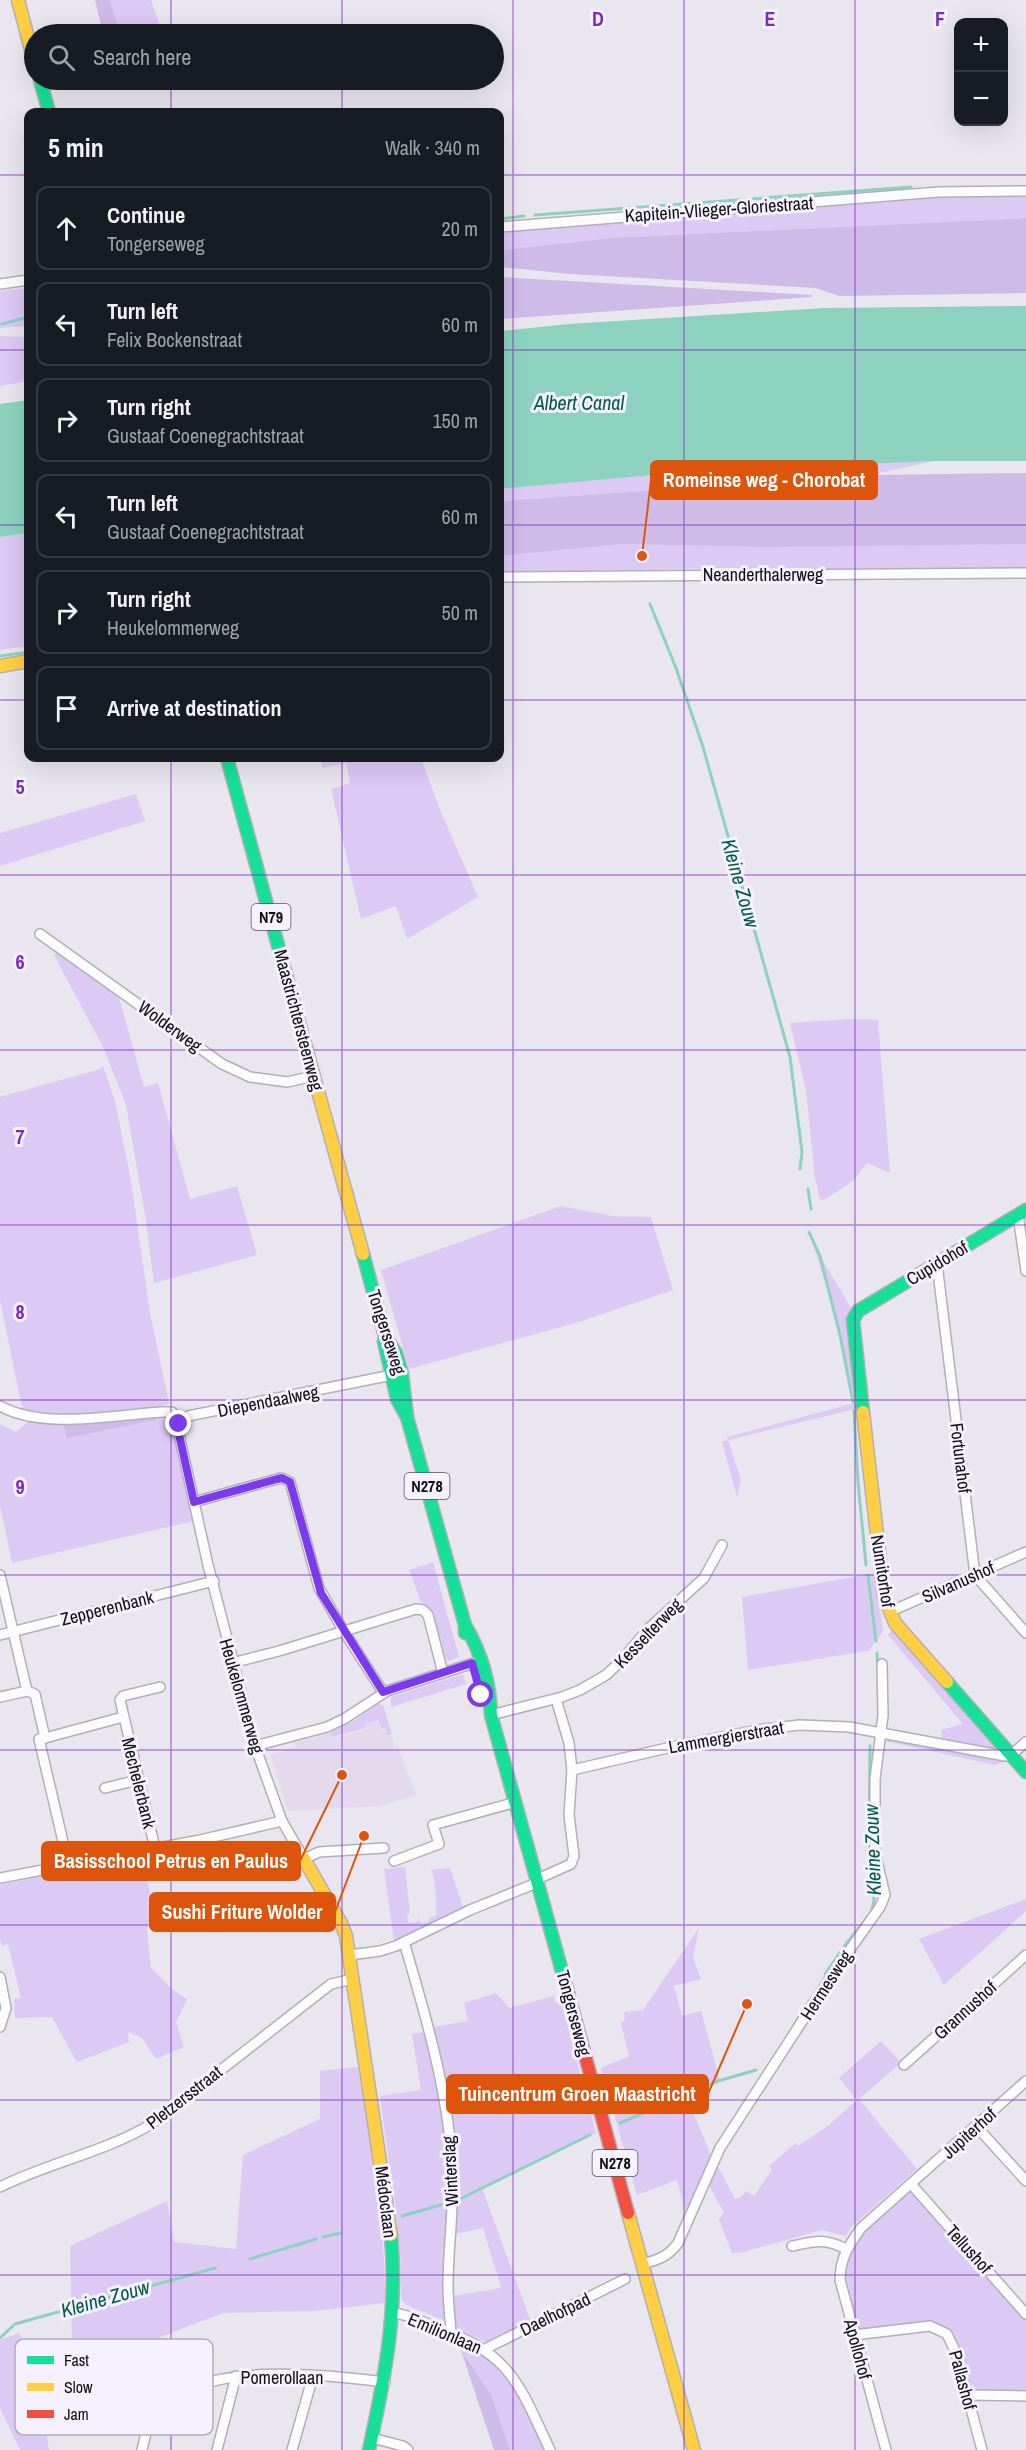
<!DOCTYPE html>
<meta charset="utf-8">
<style>
:root{--surface:#171b24;--page:#242831;--text:#f1f3f6;--muted:#9ea1a6;--line:#363941}
body{margin:0;font-family:"Archivo Narrow",sans-serif;background:var(--page);color:var(--text)}
.controls{position:absolute;right:18px;top:18px;display:grid;overflow:hidden;border-radius:12px;box-shadow:0 6px 24px #0002}
.controls button{width:54px;height:54px;display:grid;place-items:center;padding:0;border:0;border-bottom:2px solid var(--line);background:var(--surface);color:var(--text);font:30px sans-serif}
.stop{position:absolute;width:18px;height:18px;margin:-14px;border:4px solid #7c3aed;border-radius:50%;background:#fff}
.stop.end{background:#7c3aed;border-color:#fff;box-shadow:0 2px 6px #0008}
.list{margin:0;padding:0;list-style:none}
h2{display:flex;justify-content:space-between;align-items:center;height:78px;margin:0;padding:0 24px;font-size:26px}
h2 small{font-size:20px;font-weight:400;color:var(--muted)}
.list li{display:grid;grid-template-columns:39px 1fr auto;gap:18px;align-items:center;box-sizing:border-box;height:84px;margin:0 12px 12px;padding:0 12px;border:2px solid var(--line);border-radius:12px}
.list b{display:block;font-size:22px;white-space:nowrap}
.list p{margin:0;font-size:20px;white-space:nowrap;color:var(--muted)}
.list em{font-size:20px;font-style:normal;color:var(--muted)}
.icon{flex:none;width:33px;height:33px;fill:none;stroke:currentColor;stroke-width:2;stroke-linecap:round;stroke-linejoin:round}
.map{position:relative;flex:none;width:1026px;height:2450px;overflow:hidden}
.search{position:absolute;background:var(--surface);box-shadow:0 6px 24px #0002;left:24px;top:24px;width:480px;height:66px;display:flex;align-items:center;gap:15px;box-sizing:border-box;padding:0 21px;border-radius:33px;color:var(--muted);font-size:22px}
.panel{position:absolute;background:var(--surface);box-shadow:0 6px 24px #0002;left:24px;top:108px;width:480px;height:654px;border-radius:12px}
.map>svg:first-child{display:block}
</style>
<div class="map">
<svg width="1026" height="2450" viewBox="0 0 1026 2450">
<rect width="100%" height="100%" fill="#eae6f0"/>
<polygon fill="#e3dbed" points="378,1721 381,1729 384,1728 387,1736 391,1735 395,1747 398,1747 416,1795 381,1806 288,1811 270,1755 295,1747 294,1743 330,1733 332,1738 367,1729 366,1724"/>
<g fill="#dcc9f4">
<polygon points="110,0 151,0 163,34 120,34"/>
<polygon points="982,194 1026,194 1026,218 610,238 500,250 500,229 891,199"/>
<polygon points="28,288 28,326 0,328 0,291"/>
<polygon points="0,336 28,337 28,381 0,386"/>
<polygon points="935,461 870,475 500,501 500,489 686,472"/>
<polygon points="28,533 28,646 0,650 0,537"/>
<polygon points="973,543 1026,544 1026,571 722,568 500,573 500,556 623,544 766,547"/>
<polygon points="320,758 421,758 440,810 478,897 407,939 396,906 361,919 331,789 350,783 346,763 322,768"/>
<polygon points="136,794 145,821 0,866 0,833"/>
<polygon points="58,951 118,994 144,1087 158,1083 190,1199 237,1186 257,1255 154,1283 145,1215 126,1105 104,1049 54,955"/>
<polygon points="849,1019 878,1020 890,1173 867,1163 853,1181 824,1200 820,1199 815,1179 806,1090 790,1023"/>
<polygon points="103,1066 115,1101 131,1181 150,1313 169,1403 163,1407 46,1417 23,1413 0,1300 0,1097 100,1069"/>
<polygon points="561,1206 612,1216 651,1217 673,1290 579,1322 409,1369 381,1270"/>
<polygon points="813,1244 851,1308 848,1314 858,1400 855,1409 728,1440 741,1480 737,1497 722,1442 728,1440 727,1437 855,1403 836,1317"/>
<polygon points="157,1415 172,1418 194,1521 12,1563 0,1505 0,1424 16,1432 29,1421 63,1423 67,1438"/>
<polygon points="433,1562 459,1657 449,1661 446,1659 432,1611 421,1602 409,1570"/>
<polygon points="875,1573 883,1632 868,1651 748,1670 742,1597"/>
<polygon points="895,1627 997,1744 992,1750 942,1739 941,1730 963,1724 888,1635"/>
<polygon points="463,1674 466,1684 391,1707 391,1697"/>
<polygon points="377,1704 383,1705 392,1734 387,1735 385,1728 381,1728 378,1720 365,1724 366,1728 331,1737 330,1733 354,1721"/>
<polygon points="892,1739 994,1759 1003,1762 995,1765 885,1741"/>
<polygon points="142,1856 152,1902 147,1933 151,1968 173,1990 187,1999 176,2022 184,2047 156,2059 142,2038 128,2032 129,2042 77,2062 52,2017 15,2018 14,1999 21,1998 8,1944 2,1946 0,1939 0,1885"/>
<path d="M405 1867 410 1913 407 1914 408 1923 418 1922V1918L421 1923 428 1922 430 1917 436 1916C437 1905 436 1879 431 1870L450 1868 464 1910 394 1941 384 1869Z"/>
<polygon points="1026,1899 1026,1911 944,1985 919,1939"/>
<polygon points="699,1928 693,1958 701,1979 674,1986 682,2016 701,2011 720,2081 686,2095 712,2158 687,2217 677,2180 637,2195 601,2068 629,2056 621,2023 625,2020 624,2012 643,2010"/>
<polygon points="496,1993 509,2008 554,1996 555,2002 561,2001 596,2133 482,2188 531,2322 488,2343 453,2326 451,2299 453,2296 501,2288 483,2228 455,2234 456,2214 450,2107 433,2027 468,2021 464,2003"/>
<path d="M426 2032 440 2093 451 2169 446 2321 408 2306 401 2299C403 2231 388 2163 380 2096L421 2090 412 2034Z"/>
<polygon points="881,2041 901,2063 859,2099 917,2169 851,2227 846,2236 822,2230 744,2252 732,2253 719,2220 724,2212 706,2181 717,2165 735,2199 740,2198 746,2191 754,2196 772,2170 769,2166 796,2143 798,2146 829,2125 857,2100 839,2078"/>
<path d="M358 2067C370 2145 386 2224 385 2303L315 2311 223 2313 98 2361 81 2416 42 2408 49 2450H20L0 2408V2340L19 2333 33 2358 72 2338 70 2246 167 2201 174 2242 236 2249 243 2155 320 2119V2071Z"/>
<path d="M911 2188 1026 2319V2393H968L955 2338 947 2329 933 2323 856 2332C852 2316 844 2298 843 2282 840 2239 883 2213 911 2188Z"/>
<path d="M457 2339C507 2359 525 2404 546 2450H510L491 2395 461 2350Z"/>
</g>
<g fill="#cebbe7">
<polygon points="95,0 110,0 120,34 103,34"/>
<polygon points="1026,218 1026,293 839,296 815,288 570,274 500,267 500,250 610,238"/>
<polygon points="500,277 812,295 812,297 500,319"/>
<polygon points="1026,473 1026,544 766,547 623,544 500,556 500,501 870,475"/>
<polygon points="157,1415 155,1420 67,1438 63,1423"/>
<polygon points="461,2350 491,2395 510,2450 494,2450"/>
</g>
<g fill="#8cd2be">
<polygon points="1026,306 1026,461 935,461 686,472 500,489 500,331 569,324 825,308"/>
<polygon points="28,400 28,533 0,537 0,404"/>
</g>
<g fill="none" stroke-linecap="round" stroke-linejoin="round">
<g stroke="#8cd2be" stroke-width="3">
<polyline points="535,215 911,187"/>
<polyline points="500,219 524,216"/>
<polyline points="2,324 28,317"/>
<polyline points="650,604 676,668 703,747 790,1057 802,1152 800,1169"/>
<polyline points="0,656 28,652"/>
<polyline points="808,1189 811,1209"/>
<polyline points="809,1232 820,1256 840,1335 853,1402"/>
<polyline points="854,1411 858,1482 866,1565"/>
<polyline points="868,1575 876,1641"/>
<polyline points="877,1653 878,1672"/>
<polyline points="870,1746 869,1836 874,1901 871,1913"/>
<polyline points="825,1974 846,1944 867,1918"/>
<polyline points="794,2025 809,2001"/>
<polyline points="620,2123 718,2081 756,2070"/>
<polyline points="458,2200 590,2135"/>
<polyline points="402,2216 444,2204"/>
<polyline points="323,2237 341,2233"/>
<polyline points="250,2259 316,2239"/>
<polyline points="0,2338 15,2324 215,2268"/>
</g>
<g stroke="#b2b0b7" stroke-width="12">
<g id="street">
<polyline points="500,227 938,192 1026,191"/>
<polyline points="0,284 28,280"/>
<polyline points="500,577 1026,573"/>
<polyline points="40,934 222,1064 250,1077 287,1082 314,1076"/>
<polyline points="1018,1215 1026,1271"/>
<polyline points="937,1264 975,1575 1026,1633"/>
<path d="M0 1406C44 1430 112 1415 162 1412H172L180 1422"/>
<polyline points="180,1422 178,1430 208,1565 255,1746 282,1821 304,1859 319,1852 384,1848"/>
<polyline points="180,1422 188,1416 397,1374"/>
<polyline points="194,1502 277,1479 282,1478 290,1482 319,1588 343,1630 383,1692"/>
<polyline points="0,1575 27,1691"/>
<polyline points="889,1612 1026,1552"/>
<polyline points="0,1635 214,1581"/>
<polyline points="232,1663 279,1651 416,1609 423,1610 428,1615 443,1673"/>
<polyline points="0,1697 27,1691 35,1694 45,1738 39,1739 68,1863"/>
<polyline points="491,1715 562,1697 580,1690 606,1675 621,1661 648,1629 704,1578 722,1545"/>
<polyline points="45,1738 123,1717"/>
<polyline points="255,1746 327,1727 344,1719 387,1691 480,1661"/>
<polyline points="572,1770 676,1746 764,1729 800,1725 849,1727 1005,1756 1011,1755 1026,1742"/>
<polyline points="105,1788 138,1780"/>
<polyline points="155,1848 120,1700 123,1696 160,1687"/>
<polyline points="394,1861 439,1844 433,1825 516,1802"/>
<polyline points="0,1878 200,1840 282,1821"/>
<path d="M404 1942C425 2013 447 2088 452 2162 455 2204 448 2245 448 2286 448 2302 450 2317 451 2332"/>
<polyline points="350,1955 380,1951 396,1946 470,1910 534,1884 542,1877 571,1864 574,1856 569,1815 572,1770 569,1743 556,1699"/>
<polyline points="0,1977 6,2008 0,2027"/>
<polyline points="904,2065 1026,1955"/>
<polyline points="976,2126 1026,2181"/>
<polyline points="911,2184 1026,2314"/>
<path d="M0 2187C50 2162 106 2152 153 2123L331 1984 353 1979"/>
<path d="M792 2246C815 2241 825 2238 846 2249"/>
<path d="M642 2264C658 2260 669 2256 678 2243L720 2148 832 1975 880 1907 885 1895 875 1852V1779L883 1715 882 1664"/>
<path d="M393 2313C408 2314 422 2322 436 2327 512 2355 518 2382 550 2450"/>
<polyline points="854,2335 930,2326 947,2334 956,2353 982,2450"/>
<polyline points="485,2349 625,2279"/>
<polyline points="967,2395 1026,2396"/>
<polyline points="372,2438 403,2446 408,2450"/>
<path d="M142 2450C145 2436 148 2423 157 2412 199 2359 326 2375 385 2382"/>
<polyline points="217,2450 236,2376"/>
<polyline points="292,2450 313,2376"/>
<path d="M886 2450 840 2280C840 2258 849 2245 861 2228L1026 2081"/>
</g>
</g>
<g stroke="#b2b0b7" stroke-width="15">
<g id="fast">
<polyline points="40,80 49,112"/>
<polyline points="227,758 300,1026"/>
<polyline points="363,1254 385,1336 396,1353 402,1374 407,1417"/>
<polyline points="384,1341 397,1399 407,1417 465,1625 465,1633"/>
<polyline points="863,1412 853,1320 858,1311 1026,1210"/>
<path d="M465 1625C481 1652 490 1683 491 1715L568 1993"/>
<polyline points="947,1682 1026,1772"/>
<path d="M369 2450C385 2377 398 2311 391 2235"/>
</g>
</g>
<g stroke="#b2b0b7" stroke-width="15">
<g id="slow">
<polyline points="18,0 34,61"/>
<polyline points="0,666 28,661"/>
<polyline points="300,1026 363,1254"/>
<polyline points="863,1412 884,1596 895,1623 947,1682"/>
<polyline points="304,1859 342,1925 346,1936 391,2235"/>
<polyline points="628,2213 694,2450"/>
</g>
</g>
<g stroke="#b2b0b7" stroke-width="15">
<polyline id="jam" points="568,1993 628,2213"/>
</g>
<use href="#street" stroke="#fcfbfd" stroke-width="9"/>
<use href="#fast" stroke="#16e098" stroke-width="12"/>
<use href="#slow" stroke="#ffcf43" stroke-width="12"/>
<use href="#jam" stroke="#f24e42" stroke-width="12"/>
</g>
<g fill="none" stroke-linecap="round" stroke-linejoin="round">
<polyline stroke="#7c3aed" stroke-width="8" points="179,1424 178,1430 194,1502 277,1479 282,1478 290,1482 321,1593 383,1692 472,1663 481,1695"/>
</g>
<path fill="none" stroke="#7b2cbf" stroke-width="1.5" stroke-opacity="0.55" d="M171 0V34M342 0V34M513 0V2450M684 0V2450M855 0V2450M171 80V112M342 80V112M0 175H28M500 175H1026M0 350H28M500 350H1026M0 525H28M500 525H1026M0 700H28M500 700H1026M171 758V2450M342 758V2450M0 875H1026M0 1050H1026M0 1225H1026M0 1400H1026M0 1575H1026M0 1750H1026M0 1925H1026M0 2100H1026M0 2275H1026"/>
<g text-anchor="middle" dominant-baseline="central" stroke-width="6" stroke-linejoin="round" paint-order="stroke">
<g fill="#f6f1fe" stroke="#56525a" stroke-width="1.5">
<rect x="251.5" y="904" width="39" height="26" rx="4.5"/>
<rect x="404.5" y="1473" width="45" height="26" rx="4.5"/>
<rect x="592.5" y="2150" width="45" height="26" rx="4.5"/>
</g>
<g font-size="16" font-weight="bold" fill="#110e14">
<text x="271" y="917">N79</text>
<text x="427" y="1486">N278</text>
<text x="615" y="2163">N278</text>
</g>
<g font-size="18" fill="#110e14" stroke="#f6f1fe">
<text transform="translate(719 209) rotate(-4)">Kapitein-Vlieger-Gloriestraat</text>
<text x="763" y="574">Neanderthalerweg</text>
<text transform="translate(299 1020) rotate(75)">Maastrichtersteenweg</text>
<text transform="translate(170 1026) rotate(36)">Wolderweg</text>
<text transform="translate(937 1263) rotate(-31)">Cupidohof</text>
<text transform="translate(387 1332) rotate(72)">Tongerseweg</text>
<text transform="translate(268 1401) rotate(-11)">Diependaalweg</text>
<text transform="translate(961 1458) rotate(83)">Fortunahof</text>
<text transform="translate(883 1571) rotate(81)">Numitorhof</text>
<text transform="translate(958 1582) rotate(-24)">Silvanushof</text>
<text transform="translate(107 1608) rotate(-14)">Zepperenbank</text>
<text transform="translate(648 1633) rotate(-46)">Kesselterweg</text>
<text transform="translate(242 1696) rotate(74)">Heukelommerweg</text>
<text transform="translate(726 1737) rotate(-10)">Lammergierstraat</text>
<text transform="translate(139 1783) rotate(76)">Mechelerbank</text>
<text transform="translate(826 1985) rotate(-57)">Hermesweg</text>
<text transform="translate(965 2010) rotate(-42)">Grannushof</text>
<text transform="translate(574 2013) rotate(75)">Tongerseweg</text>
<text transform="translate(184 2097) rotate(-38)">Pletzersstraat</text>
<text transform="translate(969 2133) rotate(-42)">Jupiterhof</text>
<text transform="translate(450 2171) rotate(-93)">Winterslag</text>
<text transform="translate(386 2202) rotate(83)">Médoclaan</text>
<text transform="translate(969 2249) rotate(48)">Tellushof</text>
<text transform="translate(555 2314) rotate(-26)">Daelhofpad</text>
<text transform="translate(445 2333) rotate(23)">Emilionlaan</text>
<text transform="translate(858 2349) rotate(75)">Apollohof</text>
<text x="282" y="2377">Pomerollaan</text>
<text transform="translate(963 2380) rotate(75)">Pallashof</text>
</g>
<g font-size="20" font-style="italic" fill="#005b46" stroke="#f6f1fe">
<text x="579" y="402">Albert Canal</text>
<text transform="translate(741 883) rotate(74)">Kleine Zouw</text>
<text transform="translate(872 1850) rotate(-92)">Kleine Zouw</text>
<text transform="translate(105 2298) rotate(-16)">Kleine Zouw</text>
</g>
</g>
<rect x="15" y="2339" width="198" height="96" rx="9" fill="#f6f1fe" stroke="#b1adb8" stroke-width="1.5"/>
<rect x="27" y="2356" width="27" height="8" fill="#16e098"/>
<rect x="27" y="2383" width="27" height="8" fill="#ffcf43"/>
<rect x="27" y="2410" width="27" height="8" fill="#f24e42"/>
<g font-size="16" fill="#110e14">
<text x="64" y="2366">Fast</text>
<text x="64" y="2393">Slow</text>
<text x="64" y="2420">Jam</text>
</g>
<g font-size="20" text-anchor="middle" font-weight="bold" fill="#7b2cbf" stroke="#f6f1fe" stroke-width="6" stroke-linejoin="round" paint-order="stroke">
<text x="598" y="26">D</text>
<text x="770" y="26">E</text>
<text x="940" y="26">F</text>
<text x="20" y="794">5</text>
<text x="20" y="969">6</text>
<text x="20" y="1144">7</text>
<text x="20" y="1319">8</text>
<text x="20" y="1494">9</text>
</g>
<path fill="none" stroke="#dd550c" stroke-width="2" d="M642 556L651 480M342 1775L300 1861M364 1836L335 1912M747 2004L708 2094"/>
<g fill="#dd550c" stroke="#f6f1fe" stroke-width="2">
<circle cx="642" cy="556" r="6"/>
<circle cx="342" cy="1775" r="6"/>
<circle cx="364" cy="1836" r="6"/>
<circle cx="747" cy="2004" r="6"/>
</g>
<g fill="#dd550c" stroke="#dd550c" stroke-width="2">
<rect x="651" y="461" width="226" height="38" rx="6"/>
<rect x="42" y="1842" width="258" height="38" rx="6"/>
<rect x="150" y="1893" width="185" height="38" rx="6"/>
<rect x="447" y="2075" width="261" height="38" rx="6"/>
</g>
<g font-size="20" text-anchor="middle" font-weight="bold" fill="#fff">
<text x="764" y="487">Romeinse weg - Chorobat</text>
<text x="171" y="1868">Basisschool Petrus en Paulus</text>
<text x="242" y="1919">Sushi Friture Wolder</text>
<text x="577" y="2101">Tuincentrum Groen Maastricht</text>
</g>
</svg>
<div class="controls">
<button>+</button>
<button>−</button>
</div>
<div class="stop" style="left:481px;top:1695px"></div>
<div class="stop end" style="left:179px;top:1424px"></div>
<div class="search"><svg class="icon" aria-label="search" viewBox="0 0 24 24"><circle cx="10" cy="10" r="6"/><path d="M15 15l6 6"/></svg>Search here</div>
<section class="panel">
<h2>5 min<small>Walk · 340 m</small></h2>
<ul class="list">
<li><svg class="icon" aria-label="ahead" viewBox="0 0 24 24"><path d="M12 20V5M6 11l6-6 6 6"/></svg><div><b>Continue</b><p>Tongerseweg</p></div><em>20 m</em></li>
<li><svg class="icon" aria-label="left" viewBox="0 0 24 24"><path d="M17 20v-9H6M10 6l-5 5 5 5"/></svg><div><b>Turn left</b><p>Felix Bockenstraat</p></div><em>60 m</em></li>
<li><svg class="icon" aria-label="right" viewBox="0 0 24 24"><path d="M7 20v-9h11M14 6l5 5-5 5"/></svg><div><b>Turn right</b><p>Gustaaf Coenegrachtstraat</p></div><em>150 m</em></li>
<li><svg class="icon" aria-label="left" viewBox="0 0 24 24"><path d="M17 20v-9H6M10 6l-5 5 5 5"/></svg><div><b>Turn left</b><p>Gustaaf Coenegrachtstraat</p></div><em>60 m</em></li>
<li><svg class="icon" aria-label="right" viewBox="0 0 24 24"><path d="M7 20v-9h11M14 6l5 5-5 5"/></svg><div><b>Turn right</b><p>Heukelommerweg</p></div><em>50 m</em></li>
<li><svg class="icon" aria-label="arrive" viewBox="0 0 24 24"><path d="M6 21V4h12l-3 4 3 4H6"/></svg><div><b>Arrive at destination</b></div></li>
</ul>
</section>
</div>
